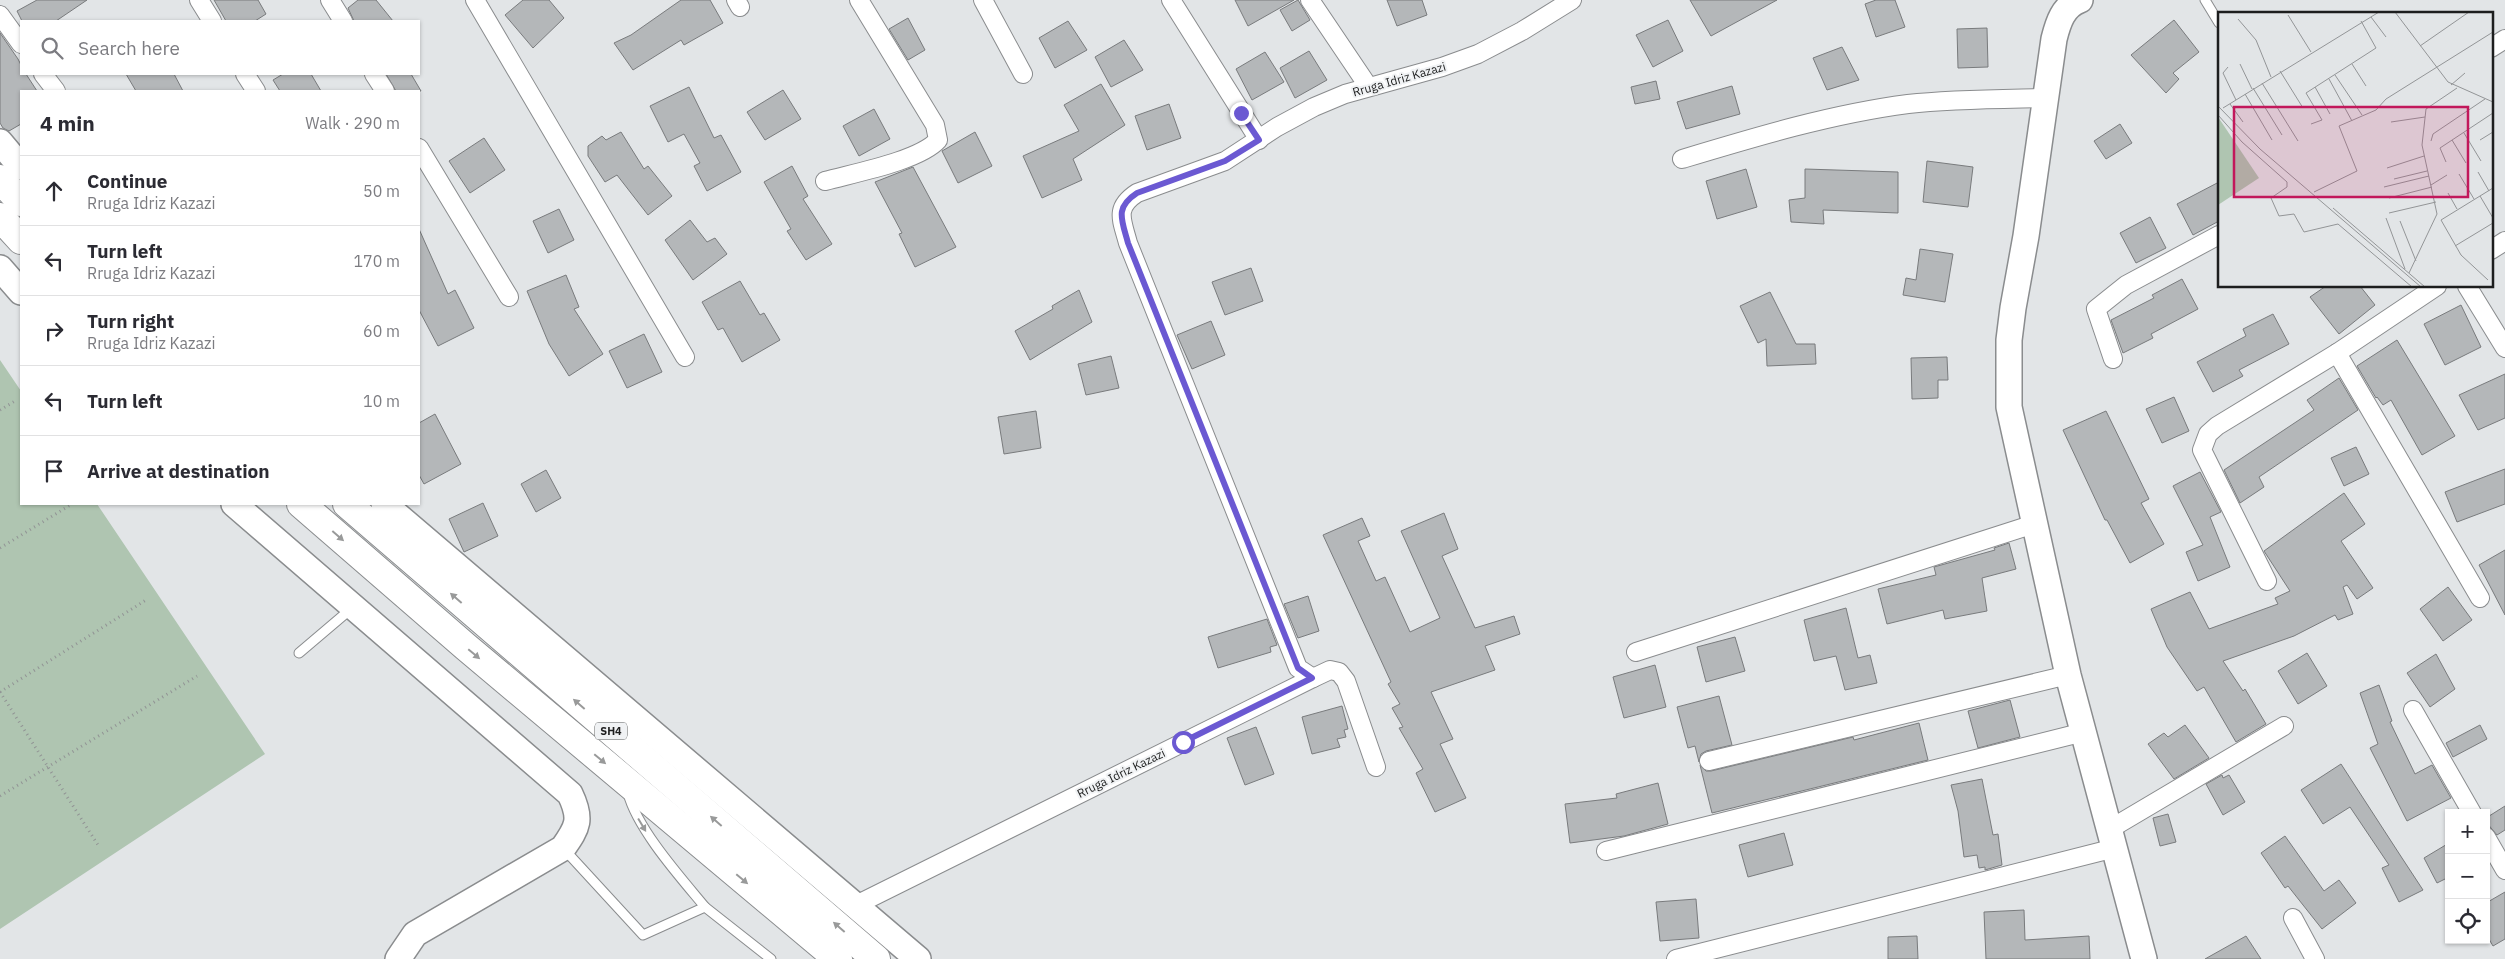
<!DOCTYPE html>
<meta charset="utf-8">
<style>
:root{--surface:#fff;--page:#f7f7f7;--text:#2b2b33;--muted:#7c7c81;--line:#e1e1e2}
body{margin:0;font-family:"IBM Plex Sans",sans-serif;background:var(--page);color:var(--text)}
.controls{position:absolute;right:15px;bottom:15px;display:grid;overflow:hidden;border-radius:0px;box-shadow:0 1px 4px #0004}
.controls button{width:45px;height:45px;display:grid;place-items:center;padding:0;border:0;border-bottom:1px solid var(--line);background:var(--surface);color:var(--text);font:25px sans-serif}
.stop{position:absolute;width:15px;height:15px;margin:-11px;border:4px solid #6b59d2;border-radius:50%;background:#fff}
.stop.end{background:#6b59d2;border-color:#fff;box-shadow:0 1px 5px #0008}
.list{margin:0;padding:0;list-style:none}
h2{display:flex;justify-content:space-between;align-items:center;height:65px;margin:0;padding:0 20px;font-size:21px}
h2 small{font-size:16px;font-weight:400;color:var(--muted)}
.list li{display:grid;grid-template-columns:32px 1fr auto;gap:15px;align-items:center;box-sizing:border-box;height:70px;padding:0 20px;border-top:1px solid var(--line)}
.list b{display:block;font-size:19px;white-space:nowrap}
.list p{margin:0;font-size:16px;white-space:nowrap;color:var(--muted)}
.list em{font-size:16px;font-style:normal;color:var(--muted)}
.icon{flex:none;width:28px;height:28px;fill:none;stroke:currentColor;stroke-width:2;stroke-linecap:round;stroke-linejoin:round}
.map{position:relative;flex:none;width:2505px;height:959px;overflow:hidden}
.search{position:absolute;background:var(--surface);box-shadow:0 1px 4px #0004;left:20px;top:20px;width:400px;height:55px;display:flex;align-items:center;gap:12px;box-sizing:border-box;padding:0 18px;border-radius:0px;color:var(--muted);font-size:19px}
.panel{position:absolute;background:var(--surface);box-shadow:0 1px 4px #0004;left:20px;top:90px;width:400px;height:415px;border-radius:0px}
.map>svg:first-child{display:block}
</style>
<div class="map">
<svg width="2505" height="959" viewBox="0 0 2505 959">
<rect width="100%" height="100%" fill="#e2e5e7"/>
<polygon fill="#afc5b1" points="0,360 21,391 21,504 97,504 265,754 0,929"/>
<g fill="#b4b7b9" stroke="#797b7d">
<polygon points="37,0 87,0 56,21 22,21 17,11"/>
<polygon points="214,0 258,0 266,14 255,21 226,21"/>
<polygon points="358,0 376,0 393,21 354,21 348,8"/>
<polygon points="523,0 549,0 564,18 533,48 505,15"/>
<polygon points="681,0 710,0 723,23 684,45 681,40 633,70 614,43 631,35"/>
<polygon points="1235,0 1294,0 1248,26"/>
<polygon points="1298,0 1310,20 1292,31 1280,10"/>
<polygon points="1387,0 1422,0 1427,15 1397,26"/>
<polygon points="1690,0 1777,0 1711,36"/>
<polygon points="1876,0 1895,0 1905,27 1876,37 1865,4"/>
<polygon points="908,18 925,50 908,60 889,29"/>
<polygon points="1668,20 1683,51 1653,67 1636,35"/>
<polygon points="2174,20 2199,52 2173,73 2179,79 2166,93 2131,55"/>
<polygon points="1068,21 1087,50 1055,68 1039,38"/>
<polygon points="1987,28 1988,67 1958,68 1957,29"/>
<polygon points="0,33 18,59 21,65 21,74 26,74 37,91 21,91 21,124 9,131 3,128 0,123"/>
<polygon points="1124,40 1143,70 1111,87 1095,57"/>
<polygon points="1842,47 1859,80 1827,90 1813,58"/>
<polygon points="1309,51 1327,80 1295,98 1280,68"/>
<polygon points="1265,52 1284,82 1252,100 1236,69"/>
<polygon points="126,74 174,74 183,91 136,91"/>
<polygon points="283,74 311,74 321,91 280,91 273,80"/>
<polygon points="386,74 411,74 421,91 396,91"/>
<polygon points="1656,81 1660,99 1635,104 1631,87"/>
<polygon points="1101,84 1125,125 1073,159 1082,180 1042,198 1023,156 1079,131 1064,105"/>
<polygon points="1732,86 1740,114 1686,129 1677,102"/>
<polygon points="689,87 714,138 721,135 741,172 707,191 694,166 700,163 684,134 668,142 650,106"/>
<polygon points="783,90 801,119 765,140 747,112"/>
<polygon points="1169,104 1181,138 1147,150 1135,116"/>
<polygon points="874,109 890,139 859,156 843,126"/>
<polygon points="2120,124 2132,143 2106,159 2094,141"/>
<polygon points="621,132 644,169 648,166 672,196 648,215 617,175 605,182 588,156 588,146 602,136 606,140"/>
<polygon points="975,132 992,166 958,183 942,151"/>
<polygon points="484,138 505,170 470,193 449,161"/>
<polygon points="1927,161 1973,167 1968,207 1923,202"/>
<polygon points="792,166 808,196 803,199 832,244 806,260 787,231 791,229 764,182"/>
<polygon points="913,167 956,247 915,267 899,234 902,233 875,182"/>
<polygon points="1746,169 1757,207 1717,219 1706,181"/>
<polygon points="1805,169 1898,172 1898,213 1823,210 1824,224 1791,222 1789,200 1805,198"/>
<polygon points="2219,182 2219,221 2193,235 2177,204"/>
<polygon points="559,209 574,240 548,253 533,221"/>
<polygon points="2150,217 2166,248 2136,263 2120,233"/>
<polygon points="690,220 707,242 715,238 727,254 693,280 665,240"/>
<polygon points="419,229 448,294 455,290 474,328 438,346 419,310"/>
<polygon points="1920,249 1953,254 1945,302 1903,295 1906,278 1916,280"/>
<polygon points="1251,268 1263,301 1225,315 1212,282"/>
<polygon points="566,275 579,307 574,309 603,354 569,376 549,344 527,291"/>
<polygon points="2182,279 2198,309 2151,334 2153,338 2123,353 2111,320 2154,298 2152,295"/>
<polygon points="740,281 760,315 764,313 780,340 742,362 723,328 718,330 702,302"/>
<polygon points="2326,286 2360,286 2375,305 2339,334 2310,297"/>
<polygon points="1079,290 1092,322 1030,360 1015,331 1053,309 1052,306"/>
<polygon points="1770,292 1796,344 1815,344 1816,364 1767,366 1766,339 1758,343 1740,306"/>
<polygon points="2461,305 2481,347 2445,365 2424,324"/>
<polygon points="2273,314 2289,344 2239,370 2243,376 2213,392 2197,362 2246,336 2243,329"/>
<polygon points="1211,321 1225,355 1192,369 1177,335"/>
<polygon points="644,334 662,372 627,388 609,351"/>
<polygon points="2397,340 2455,436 2422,455 2391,400 2383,405 2377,397 2376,398 2357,366"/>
<polygon points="1111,356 1119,388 1086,395 1078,364"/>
<polygon points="1947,357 1948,380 1938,380 1938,398 1912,399 1911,358"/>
<polygon points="2505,374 2505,418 2478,430 2459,395"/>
<polygon points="2339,378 2358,410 2259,477 2264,487 2240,503 2224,470 2314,410 2307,400"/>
<polygon points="2174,397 2189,431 2162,443 2146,409"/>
<polygon points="1036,411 1041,448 1004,454 998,417"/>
<polygon points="2106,411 2149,499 2141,503 2164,544 2130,563 2107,520 2105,520 2063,430"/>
<polygon points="435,414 461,464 424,484 419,475 419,423"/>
<polygon points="2356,447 2369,474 2344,486 2331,458"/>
<polygon points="2505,469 2505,504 2457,522 2445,492"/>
<polygon points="546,470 561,498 536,512 521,484"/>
<polygon points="2200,472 2221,512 2210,517 2230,567 2198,581 2186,552 2203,545 2173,486"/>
<polygon points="2344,493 2365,524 2341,541 2373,588 2357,599 2347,585 2343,587 2353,614 2338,620 2335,615 2294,636 2223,661 2243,691 2245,689 2266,724 2236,742 2204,687 2197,691 2167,647 2151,609 2190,592 2209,629 2278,604 2275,598 2290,591 2264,551"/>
<polygon points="483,503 498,536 464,552 449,519"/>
<polygon points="1444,513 1458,549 1442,556 1475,628 1514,616 1520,634 1485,646 1495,670 1431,692 1453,739 1440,744 1466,798 1435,812 1416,773 1423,769 1399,728 1403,727 1392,708 1400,704 1388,684 1391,682 1323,535 1362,518 1370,536 1358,541 1376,581 1385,577 1410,632 1440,618 1401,531"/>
<polygon points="2009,543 2016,569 1982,578 1987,611 1945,619 1943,610 1887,624 1878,589 1936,575 1934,567 1995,550 1994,548"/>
<polygon points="2505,550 2505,615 2479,565"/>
<polygon points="2448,587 2472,620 2443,641 2420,609"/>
<polygon points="1308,596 1319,631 1298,638 1284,604"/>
<polygon points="1846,608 1858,658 1870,655 1877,683 1845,690 1836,656 1814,661 1804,620"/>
<polygon points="1267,619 1277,645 1270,647 1271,652 1218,668 1208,637"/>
<polygon points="1735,637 1745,671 1706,682 1697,647"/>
<polygon points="2307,653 2327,686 2298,704 2278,671"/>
<polygon points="2436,654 2455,689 2430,707 2407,673"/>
<polygon points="1655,665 1666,707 1624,718 1613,677"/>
<polygon points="2379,685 2392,721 2390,722 2415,774 2432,765 2451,798 2407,821 2370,748 2378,744 2360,693"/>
<polygon points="1719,696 1732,745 1706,751 1701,754 1699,762 1695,746 1688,748 1677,707"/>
<polygon points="2010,700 2020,737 1978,748 1968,711"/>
<polygon points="1342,706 1348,729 1344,730 1346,737 1337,739 1340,747 1312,754 1302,717"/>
<polygon points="1919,723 1928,760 1712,813 1700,765 1706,771 1711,771 1853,737 1854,740"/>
<polygon points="2185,725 2209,758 2174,779 2148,744 2164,733 2168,737"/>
<polygon points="2480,725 2487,739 2453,757 2446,743"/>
<polygon points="1256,727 1274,774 1245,785 1227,738"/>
<polygon points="2341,764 2402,858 2423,890 2399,902 2382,868 2389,865 2350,807 2323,824 2301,790"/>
<polygon points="2222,775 2223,778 2229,775 2245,802 2223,815 2206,784"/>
<polygon points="1982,779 1993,835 1998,834 2002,865 1985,870 1985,867 1979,868 1977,855 1964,857 1958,811 1951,785"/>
<polygon points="1658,783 1668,824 1624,836 1570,843 1565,804 1617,798 1616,794"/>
<polygon points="2505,806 2505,830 2497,835 2486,822 2486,818"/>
<polygon points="2168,814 2176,842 2160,846 2153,818"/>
<polygon points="1784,833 1793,865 1748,877 1739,845"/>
<polygon points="2285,836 2324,891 2339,880 2356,903 2322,929 2288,886 2285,888 2261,853"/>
<polygon points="2449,843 2449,877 2437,883 2424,858"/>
<polygon points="2505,892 2505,939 2493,946 2486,934 2486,903"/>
<polygon points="1696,899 1699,938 1660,941 1656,902"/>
<polygon points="2024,910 2025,940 2089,936 2090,959 1986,959 1984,912"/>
<polygon points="1917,936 1918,959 1888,959 1888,937"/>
<polygon points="2246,936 2261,959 2205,959"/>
</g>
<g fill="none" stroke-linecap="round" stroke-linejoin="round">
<g stroke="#8a8c8e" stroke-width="11">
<g id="lane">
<polyline points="2205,0 2219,23"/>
<polyline points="299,653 352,608"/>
<path d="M628 793C637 829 681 878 705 907"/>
<polyline points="563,848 643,935 705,907 771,959"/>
</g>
</g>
<g stroke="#8a8c8e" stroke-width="20">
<g id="street">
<polyline points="199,0 212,21"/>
<polyline points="330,0 343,21"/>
<polyline points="475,0 685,357"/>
<polyline points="736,0 740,7"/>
<polyline points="983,0 1023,74"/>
<polyline points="1171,0 1259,140"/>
<polyline points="1310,0 1368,86"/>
<polyline points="0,15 21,44"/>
<polyline points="2491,48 2505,39"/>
<polyline points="43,74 56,91"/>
<polyline points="245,74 256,91"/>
<polyline points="374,74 385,91"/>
<polyline points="419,148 509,297"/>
<path d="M1682 159C1755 137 1831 114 1908 104 1953 99 1999 99 2045 98"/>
<path d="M825 181C854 173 919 161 938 140L935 125 859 0"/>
<polyline points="2491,250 2505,241"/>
<polyline points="2467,286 2505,348"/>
<polyline points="2337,353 2480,598"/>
<polyline points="2113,359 2096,309 2126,285 2219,235"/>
<polyline points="2267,581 2202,450 2208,434 2217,426 2337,353 2437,286"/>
<polyline points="1636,652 2034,524"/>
<polyline points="1313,678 1330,670 1339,672 1346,681 1376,767"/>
<polyline points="2413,710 2472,813"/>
<polyline points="1709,761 2068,675"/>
<polyline points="2110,829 2284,726"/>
<polyline points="2486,837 2505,870"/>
<polyline points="1606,851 2084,732"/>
<path d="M856 905 1313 678 1298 668 1128 243C1122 220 1114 208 1137 193L1225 161 1277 127 1314 107 1345 94 1442 67 1478 54 1522 31 1572 0"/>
<polyline points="2293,918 2315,959"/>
<polyline points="1676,959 2115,848"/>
</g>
</g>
<g stroke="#8a8c8e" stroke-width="28">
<g id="secondary">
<path d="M2080 0C2063 6 2058 23 2054 39L2026 236 2013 308 2009 340V407L2068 675 2144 959"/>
<polyline points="0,142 21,167"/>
<polyline points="0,268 21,292"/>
<path d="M234 504 570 794C582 819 578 827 563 848L415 934 398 959"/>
<polyline points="384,504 918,959"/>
</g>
</g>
<g stroke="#8a8c8e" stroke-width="30">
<g id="highway">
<polyline points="0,179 21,202"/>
<polyline points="0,217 21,240"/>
<polyline points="301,504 466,647 838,959"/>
<polyline points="347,504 876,959"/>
</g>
</g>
<g stroke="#919394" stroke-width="3" stroke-dasharray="1 4" stroke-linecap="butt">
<polyline points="0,410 15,401"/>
<polyline points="0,548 72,504"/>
<polyline points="0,692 98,845"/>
<polyline points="0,692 146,600"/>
<polyline points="0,796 197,676"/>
</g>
<use href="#lane" stroke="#fff" stroke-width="9"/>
<use href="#street" stroke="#fff" stroke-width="18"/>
<use href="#secondary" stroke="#fff" stroke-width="25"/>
<use href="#highway" stroke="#fff" stroke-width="28"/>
</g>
<defs><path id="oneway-solid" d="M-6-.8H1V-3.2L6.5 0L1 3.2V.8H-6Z" transform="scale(1.25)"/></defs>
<g fill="#999a9a">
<use href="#oneway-solid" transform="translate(338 536) rotate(41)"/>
<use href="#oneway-solid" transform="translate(456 598) rotate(-139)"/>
<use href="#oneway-solid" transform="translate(474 654) rotate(40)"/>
<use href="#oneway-solid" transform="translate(579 704) rotate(-139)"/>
<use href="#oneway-solid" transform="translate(600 759) rotate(40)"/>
<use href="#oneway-solid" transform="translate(716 821) rotate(-139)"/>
<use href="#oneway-solid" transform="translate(642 825) rotate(59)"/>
<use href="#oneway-solid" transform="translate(742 879) rotate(40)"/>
<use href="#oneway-solid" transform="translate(839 927) rotate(-139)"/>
</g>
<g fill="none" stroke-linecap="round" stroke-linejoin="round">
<path stroke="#6b59d2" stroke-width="6" d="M1183 742 1312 678 1298 668 1128 243C1122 220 1114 208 1137 193L1225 161 1259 140 1241 113"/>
</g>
<g text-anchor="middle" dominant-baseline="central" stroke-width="4" stroke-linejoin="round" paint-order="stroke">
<rect fill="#f0f2f4" stroke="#5c5e5e" stroke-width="1" x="595" y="722.5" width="32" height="17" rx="4"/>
<g font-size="11" font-weight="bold" fill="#1d1e1e">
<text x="611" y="731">SH4</text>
</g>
<g font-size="12" fill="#1d1e1e" stroke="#f0f2f4">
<text transform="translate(1399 79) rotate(-16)">Rruga Idriz Kazazi</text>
<text transform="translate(1121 773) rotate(-26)">Rruga Idriz Kazazi</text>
</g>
</g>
<g transform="translate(2218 12)">
<rect width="275" height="275" fill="#e2e5e7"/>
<path d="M0 105 41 166 0 193Z" fill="#afc5b1"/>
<path fill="none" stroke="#939597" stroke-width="1" d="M177 0 230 70 275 90M70 3 93 40M153 5 168 25M20 7 38 28 53 65M202 34 251 0M22 52 34 77M134 52 148 74M10 55 5 61 18 88M62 59 85 96M117 63 144 103M111 67 134 109M44 71 80 129M233 73 247 61M97 75 112 102M35 76 64 123M27 82 54 128M12 92 25 110M0 94 42 137 203 275M5 96 161 0M0 103 24 130 69 170V175L53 186 61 204 76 202 86 220 120 212 194 275M173 110 207 105M93 112 104 108 88 81 158 36 143 9M246 121 263 149M234 128 248 151M262 128 275 120M213 129 215 122 267 87M228 150 222 136 275 101M169 156 206 144M260 160 271 179M241 162 256 187M176 167 209 159M213 173 229 163M166 175 211 164M96 180 139 159 121 114 158 98 168 87 275 20M230 181 239 197M262 184 275 206M171 186 214 175M115 196 207 275M171 201 218 190M168 206 187 257M182 209 198 249M237 234 275 211M191 261 219 202 204 133 208 97 239 76M270 268 243 243 223 208 275 176"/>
<path fill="#c2185b" fill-opacity="0.15" stroke="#c2185b" stroke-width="2.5" d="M16 95H250V185H16Z"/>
<rect width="275" height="275" fill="none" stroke="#1d1e1e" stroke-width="2.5"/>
</g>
</svg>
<div class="controls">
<button>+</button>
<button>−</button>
<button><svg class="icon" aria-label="locate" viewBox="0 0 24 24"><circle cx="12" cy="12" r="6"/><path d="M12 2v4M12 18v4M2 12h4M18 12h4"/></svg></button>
</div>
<div class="stop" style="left:1183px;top:742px"></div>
<div class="stop end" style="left:1241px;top:113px"></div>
<div class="search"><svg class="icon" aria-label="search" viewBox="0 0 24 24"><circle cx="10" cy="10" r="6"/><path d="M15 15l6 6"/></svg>Search here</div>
<section class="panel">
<h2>4 min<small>Walk · 290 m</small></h2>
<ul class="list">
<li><svg class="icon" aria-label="ahead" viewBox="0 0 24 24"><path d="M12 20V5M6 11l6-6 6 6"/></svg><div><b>Continue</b><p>Rruga Idriz Kazazi</p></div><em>50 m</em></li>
<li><svg class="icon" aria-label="left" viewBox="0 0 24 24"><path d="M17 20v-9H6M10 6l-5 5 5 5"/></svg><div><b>Turn left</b><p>Rruga Idriz Kazazi</p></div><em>170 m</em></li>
<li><svg class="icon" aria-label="right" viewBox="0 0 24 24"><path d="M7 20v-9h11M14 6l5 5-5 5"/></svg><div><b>Turn right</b><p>Rruga Idriz Kazazi</p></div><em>60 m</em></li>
<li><svg class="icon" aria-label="left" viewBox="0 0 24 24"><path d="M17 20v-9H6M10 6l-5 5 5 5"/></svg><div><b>Turn left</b></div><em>10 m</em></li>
<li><svg class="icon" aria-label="arrive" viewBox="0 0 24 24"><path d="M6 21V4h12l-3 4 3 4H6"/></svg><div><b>Arrive at destination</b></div></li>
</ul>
</section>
</div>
